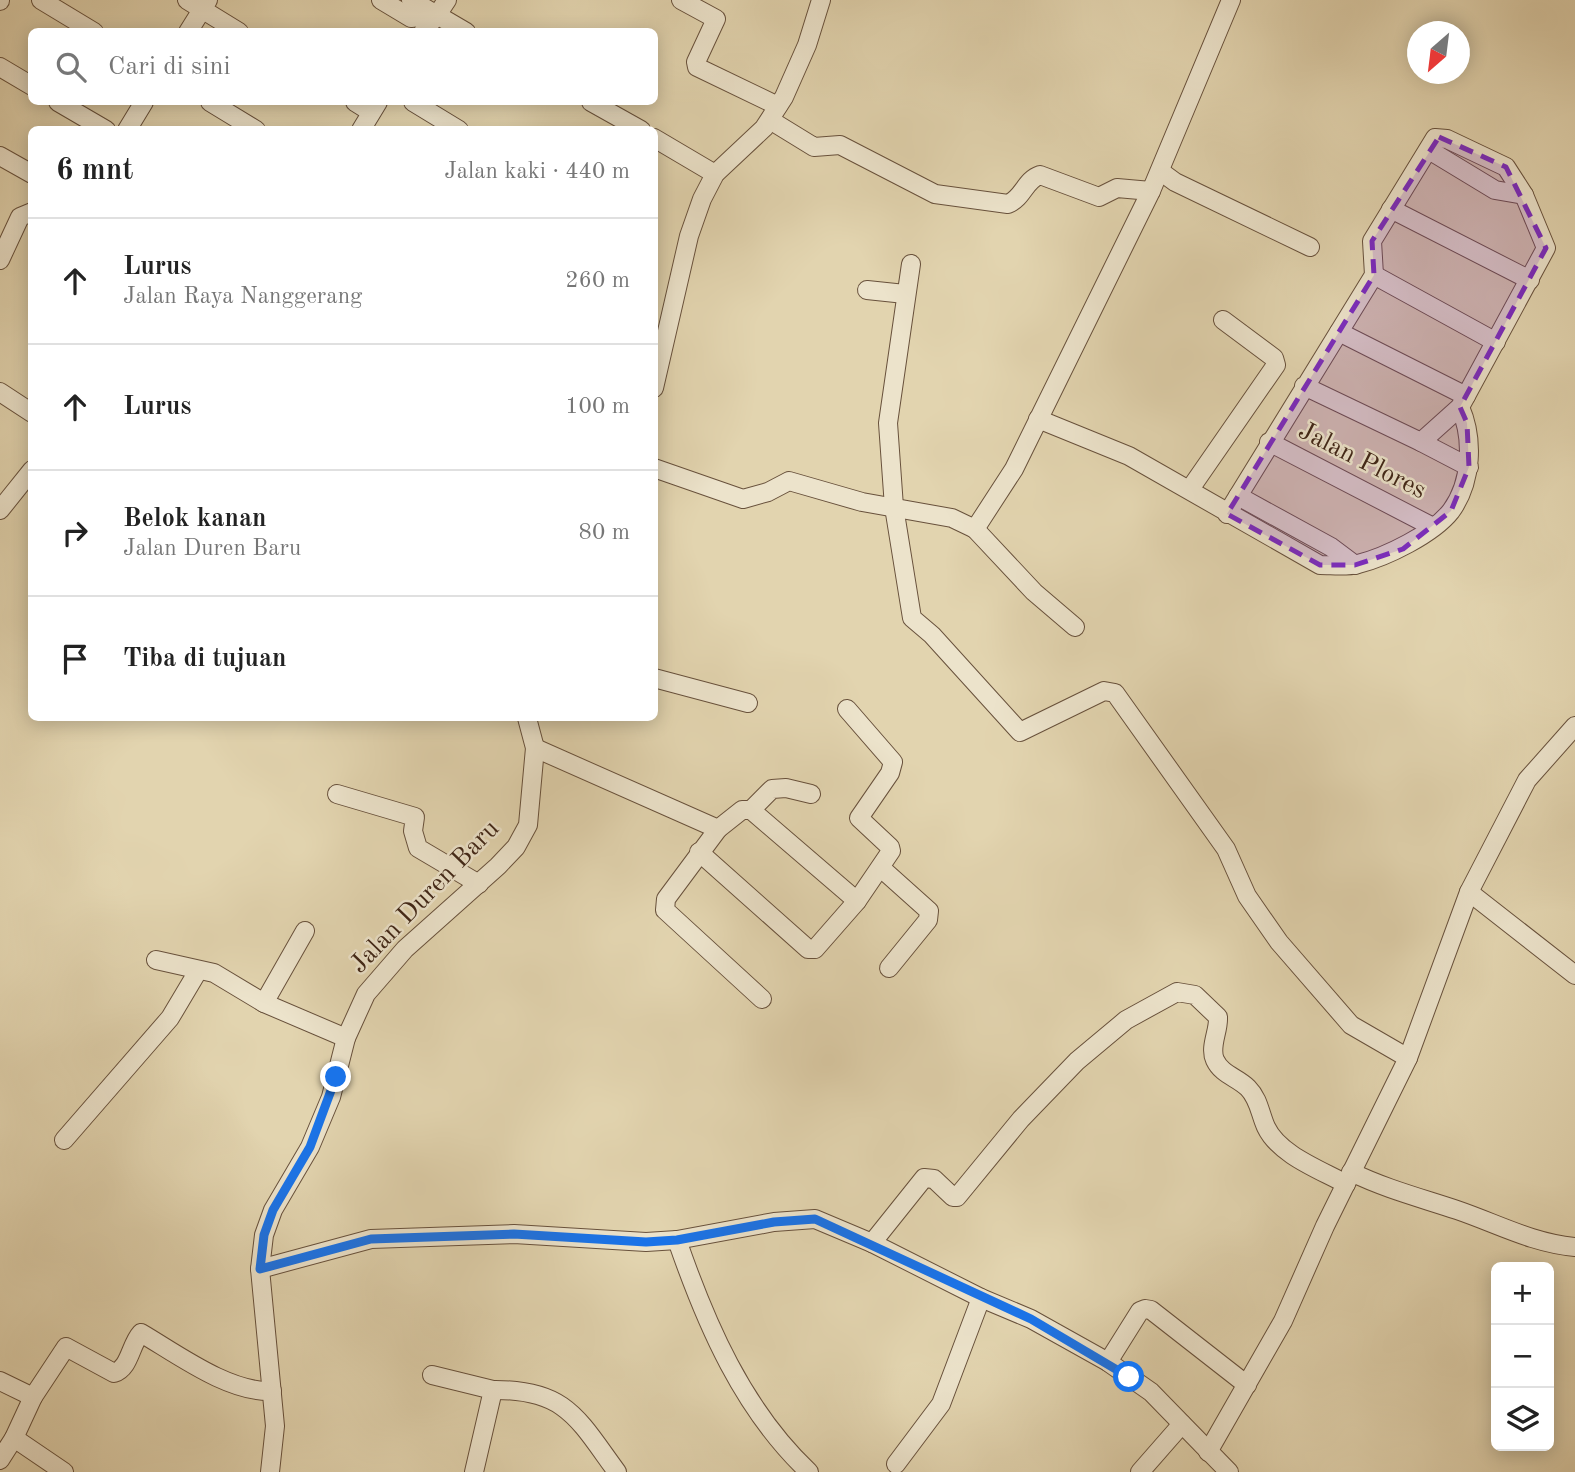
<!DOCTYPE html>
<html lang="id">
<meta charset="utf-8">
<style>
:root{--surface:#fff;--page:#f2f2f2;--text:#222;--muted:#767676;--line:#e0e0e0}
body{margin:0;font-family:"Old Standard TT",serif;background:var(--page);color:var(--text)}
.controls{position:absolute;right:21px;bottom:21px;display:grid;overflow:hidden;border-radius:10px;box-shadow:0 4px 18px #0003}
.controls button{width:63px;height:63px;display:grid;place-items:center;padding:0;border:0;border-bottom:2px solid var(--line);background:var(--surface);color:var(--text);font:35px sans-serif}
.compass{position:absolute;left:1407px;top:21px;width:63px;height:63px;border-radius:50%;background:var(--surface);box-shadow:0 4px 18px #0003;rotate:208deg}
.stop{position:absolute;width:21px;height:21px;margin:-16px;border:5px solid #1a73e8;border-radius:50%;background:#fff}
.stop.end{background:#1a73e8;border-color:#fff;box-shadow:0 2px 7px #0008}
.list{margin:0;padding:0;list-style:none}
h2{display:flex;justify-content:space-between;align-items:center;height:91px;margin:0;padding:0 28px;font-size:30px}
h2 small{font-size:23px;font-weight:400;color:var(--muted)}
.list li{display:grid;grid-template-columns:46px 1fr auto;gap:21px;align-items:center;box-sizing:border-box;height:126px;padding:0 28px;border-top:2px solid var(--line)}
.list b{display:block;font-size:26px;white-space:nowrap}
.list p{margin:0;font-size:23px;white-space:nowrap;color:var(--muted)}
.list em{font-size:23px;font-style:normal;color:var(--muted)}
.icon{flex:none;width:38px;height:38px;fill:none;stroke:currentColor;stroke-width:2;stroke-linecap:round;stroke-linejoin:round}
.map{position:relative;flex:none;width:1575px;height:1472px;overflow:hidden}
.search{position:absolute;background:var(--surface);box-shadow:0 4px 18px #0003;left:28px;top:28px;width:630px;height:77px;display:flex;align-items:center;gap:18px;box-sizing:border-box;padding:0 24px;border-radius:10px;color:var(--muted);font-size:26px}
.panel{position:absolute;background:var(--surface);box-shadow:0 4px 18px #0003;left:28px;top:126px;width:630px;height:595px;border-radius:10px}
.map>svg:first-child{display:block}
</style>
<div class="map">
<svg width="1575" height="1472" viewBox="0 0 1575 1472">
<rect width="100%" height="100%" fill="#e2d4af"/>
<filter id="stains"><feTurbulence type="fractalNoise" baseFrequency=".00286" numOctaves="4"/><feColorMatrix values="0 0 0 0 .2 0 0 0 0 .09 0 0 0 0 .02 0 0 0 .5 -.17"/></filter>
<radialGradient id="worn" r=".72"><stop offset=".6" stop-color="#630" stop-opacity="0"/><stop offset="1" stop-color="#630" stop-opacity=".3"/></radialGradient>
<g fill="none" stroke-linecap="round" stroke-linejoin="round">
<g stroke="#68513c" stroke-width="20">
<g id="minor">
<polyline points="41,0 94,32"/>
<polyline points="187,0 239,32"/>
<polyline points="381,0 411,18 437,15 466,32"/>
<polyline points="411,0 437,15 423,32"/>
<polyline points="681,0 716,19 696,62 697,67 778,106"/>
<polyline points="0,1 0,0"/>
<polyline points="437,15 447,0"/>
<polyline points="188,32 208,0"/>
<polyline points="0,67 32,86"/>
<polyline points="58,102 106,130"/>
<polyline points="210,102 256,130"/>
<polyline points="355,102 371,112"/>
<polyline points="413,102 459,130"/>
<polyline points="591,102 641,130"/>
<path d="M770 120 814 147 840 145 935 194 1008 204C1023 198 1025 180 1040 175L1099 197 1117 188 1151 191"/>
<polyline points="127,130 144,102"/>
<polyline points="361,130 378,102"/>
<polyline points="654,138 715,174"/>
<polyline points="1429,150 1495,190 1524,195"/>
<polyline points="0,156 32,174"/>
<polyline points="1160,171 1175,182 1310,247"/>
<polyline points="1391,209 1530,280"/>
<polyline points="0,260 20,217 32,212"/>
<polyline points="911,264 888,423 894,507 912,618 932,635 1020,732 1104,691 1115,693 1226,849 1247,896 1279,942 1351,1025 1408,1058"/>
<polyline points="1374,275 1496,342"/>
<polyline points="867,290 905,294"/>
<polyline points="1339,332 1466,396"/>
<polyline points="654,388 689,236 702,199 715,174 764,128 784,97 807,45 821,0"/>
<polyline points="0,392 32,413"/>
<path d="M1038 419 1129 456 1320 565C1332 565 1346 567 1358 564 1386 557 1433 534 1451 511 1472 482 1474 439 1460 407"/>
<polyline points="1269,442 1431,526"/>
<polyline points="1421,442 1469,467"/>
<polyline points="654,468 743,499 768,492 789,481 862,502 952,518 975,529 1014,469 1151,191 1231,0"/>
<polyline points="1190,489 1276,365 1274,358 1223,320"/>
<polyline points="1238,496 1331,547 1355,565"/>
<polyline points="0,510 32,470"/>
<polyline points="1227,514 1374,275 1372,241 1435,138 1447,139 1506,167 1524,195 1546,248 1460,407 1421,442 1304,386"/>
<polyline points="975,529 1034,592 1075,627"/>
<polyline points="654,678 748,703"/>
<polyline points="535,748 718,829 742,810 751,810 857,901"/>
<polyline points="337,794 415,817 413,831 418,848 479,884"/>
<polyline points="751,810 772,789 786,788 811,794"/>
<polyline points="718,829 666,899 665,910 762,999"/>
<polyline points="699,852 808,949 815,949 857,901 891,851 890,847 859,818 890,773 893,762 847,709"/>
<polyline points="881,868 929,911 928,920 889,968"/>
<polyline points="1469,892 1575,975"/>
<polyline points="156,960 214,973 264,1003 346,1038"/>
<polyline points="264,1003 305,931"/>
<polyline points="64,1140 170,1018 198,971"/>
<path d="M1351 1172C1386 1189 1421 1198 1457 1210 1498 1224 1532 1243 1575 1247"/>
<path d="M677 1240C706 1324 743 1410 809 1472"/>
<path d="M872 1243 924 1178 934 1179 953 1197H957L1021 1119 1077 1061 1126 1020 1177 992 1195 995 1218 1017C1219 1031 1209 1047 1215 1060 1222 1075 1237 1077 1248 1088 1259 1099 1260 1114 1266 1127 1279 1155 1321 1170 1346 1184"/>
<polyline points="260,1269 371,1239 514,1234 646,1242 677,1240 774,1222 815,1219 872,1243 981,1298 1031,1319 1108,1362 1151,1392 1229,1472"/>
<polyline points="1108,1362 1140,1311 1145,1309 1151,1310 1247,1385"/>
<polyline points="432,1375 493,1390 474,1472"/>
<polyline points="0,1381 33,1397 14,1438"/>
<path d="M493 1390C566 1389 578 1419 617 1472"/>
<path d="M33 1397 66 1347 114 1373C130 1368 130 1345 141 1333 177 1354 229 1393 272 1391"/>
<polyline points="1208,1452 1283,1321 1325,1226 1408,1058 1469,892 1527,780 1575,726"/>
<polyline points="0,1460 14,1438 64,1472"/>
<polyline points="896,1464 941,1404 981,1298"/>
<polyline points="270,1472 275,1426 260,1269 264,1235 273,1210 310,1147 331,1097 346,1038 366,994 405,949 498,866 516,847 528,825 535,748 527,718"/>
<polyline points="1140,1472 1182,1424"/>
</g>
</g>
<use href="#minor" stroke="#ece3cb" stroke-width="18"/>
</g>
<g fill="none" stroke-linecap="round" stroke-linejoin="round">
<polyline stroke="#1a73e8" stroke-width="9" points="336,1077 310,1147 273,1210 264,1235 260,1269 371,1239 514,1234 646,1242 677,1240 774,1222 815,1219 1031,1319 1129,1377"/>
</g>
<path fill="#7b2cbf" fill-opacity="0.2" stroke="#7b2cbf" stroke-width="5" stroke-dasharray="14 9" stroke-linejoin="round" d="M1439 137 1506 167 1546 248 1460 407 1467 423 1469 467 1451 511 1403 549 1355 565H1320L1227 514 1374 275 1372 241Z"/>
<g text-anchor="middle" dominant-baseline="central" stroke-width="5" stroke-linejoin="round" paint-order="stroke">
<g font-size="26" fill="#3f2516" stroke="#ece3cb">
<text transform="translate(1362 461) rotate(27)">Jalan Plores</text>
<text transform="translate(425 897) rotate(-46)">Jalan Duren Baru</text>
</g>
</g>
<rect width="100%" height="100%" filter="url(#stains)"/>
<rect width="100%" height="100%" fill="url(#worn)"/>
</svg>
<div class="controls">
<button>+</button>
<button>−</button>
<button><svg class="icon" aria-label="layers" viewBox="0 0 24 24"><path d="M12 4l9 5-9 5-9-5zM3 14l9 5 9-5"/></svg></button>
</div>
<svg class="compass" viewBox="-18 -18 36 36"><path d="M0-13l5 13h-10z" fill="#e53935"/><path d="M0 13l5-13h-10z" fill="#767676"/></svg>
<div class="stop" style="left:1129px;top:1377px"></div>
<div class="stop end" style="left:336px;top:1077px"></div>
<div class="search"><svg class="icon" aria-label="search" viewBox="0 0 24 24"><circle cx="10" cy="10" r="6"/><path d="M15 15l6 6"/></svg>Cari di sini</div>
<section class="panel">
<h2>6 mnt<small>Jalan kaki · 440 m</small></h2>
<ul class="list">
<li><svg class="icon" aria-label="ahead" viewBox="0 0 24 24"><path d="M12 20V5M6 11l6-6 6 6"/></svg><div><b>Lurus</b><p>Jalan Raya Nanggerang</p></div><em>260 m</em></li>
<li><svg class="icon" aria-label="ahead" viewBox="0 0 24 24"><path d="M12 20V5M6 11l6-6 6 6"/></svg><div><b>Lurus</b></div><em>100 m</em></li>
<li><svg class="icon" aria-label="right" viewBox="0 0 24 24"><path d="M7 20v-9h11M14 6l5 5-5 5"/></svg><div><b>Belok kanan</b><p>Jalan Duren Baru</p></div><em>80 m</em></li>
<li><svg class="icon" aria-label="arrive" viewBox="0 0 24 24"><path d="M6 21V4h12l-3 4 3 4H6"/></svg><div><b>Tiba di tujuan</b></div></li>
</ul>
</section>
</div>
